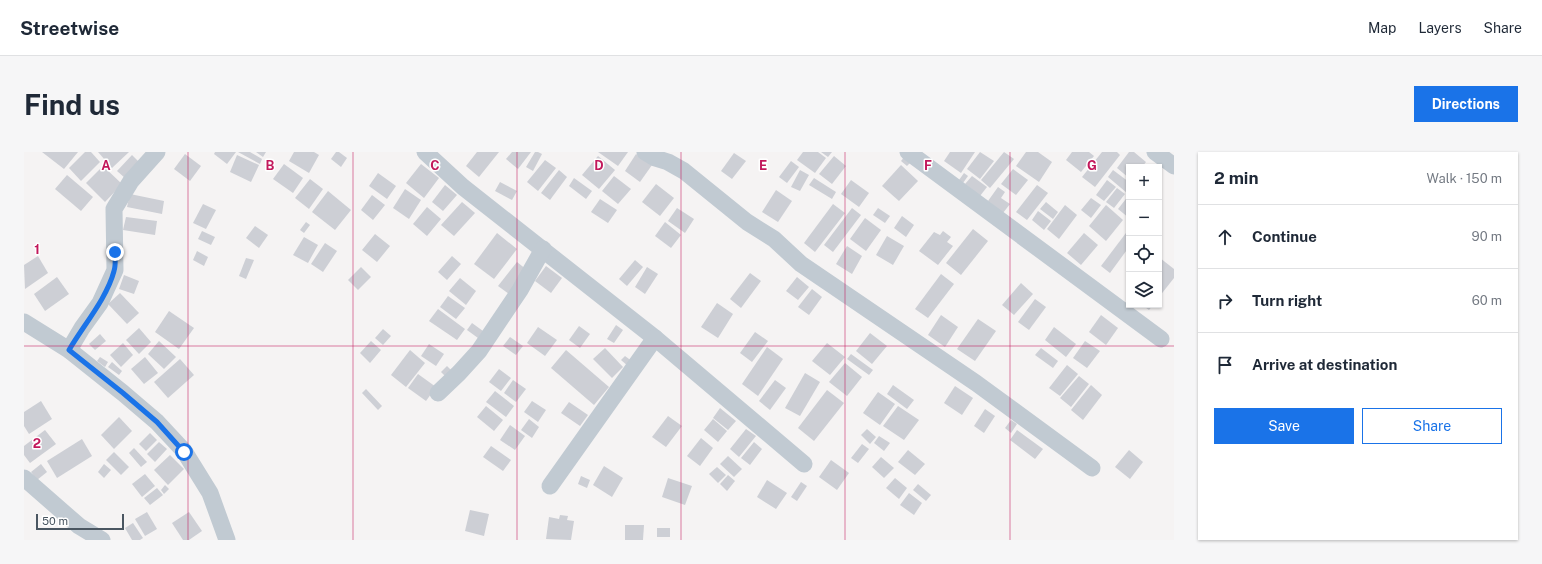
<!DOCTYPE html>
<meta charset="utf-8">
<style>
:root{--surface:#fff;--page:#f6f6f7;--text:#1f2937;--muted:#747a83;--line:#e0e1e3;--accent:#1a73e8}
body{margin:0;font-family:"Public Sans",sans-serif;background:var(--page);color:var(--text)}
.controls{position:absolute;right:12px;top:12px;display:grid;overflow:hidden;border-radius:0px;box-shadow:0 1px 3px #0004}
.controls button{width:36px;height:36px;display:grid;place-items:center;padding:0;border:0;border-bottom:1px solid var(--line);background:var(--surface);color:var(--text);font:20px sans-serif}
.scale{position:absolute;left:12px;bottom:10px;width:88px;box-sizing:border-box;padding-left:4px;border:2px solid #4a5661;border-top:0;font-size:11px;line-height:14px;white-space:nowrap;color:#4a5661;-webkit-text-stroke:3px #fff;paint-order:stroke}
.stop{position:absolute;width:12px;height:12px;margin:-9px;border:3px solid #1a73e8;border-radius:50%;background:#fff}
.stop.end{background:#1a73e8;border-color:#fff;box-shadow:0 1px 4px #0008}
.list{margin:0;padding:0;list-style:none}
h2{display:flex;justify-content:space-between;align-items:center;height:52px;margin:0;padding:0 16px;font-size:17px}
h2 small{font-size:13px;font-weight:400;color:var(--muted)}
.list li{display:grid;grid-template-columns:26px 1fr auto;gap:12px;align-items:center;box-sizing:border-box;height:64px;padding:0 16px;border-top:1px solid var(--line)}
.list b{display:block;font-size:15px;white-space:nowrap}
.list em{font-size:13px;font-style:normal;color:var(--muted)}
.actions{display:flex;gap:8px;padding:12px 16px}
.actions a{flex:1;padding:9px 0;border:1px solid var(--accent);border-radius:0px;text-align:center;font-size:14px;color:var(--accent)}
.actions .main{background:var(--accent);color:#fff}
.icon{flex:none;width:22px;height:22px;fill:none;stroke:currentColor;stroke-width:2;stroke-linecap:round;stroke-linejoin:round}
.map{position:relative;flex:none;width:1150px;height:388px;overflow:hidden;border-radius:0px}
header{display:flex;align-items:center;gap:24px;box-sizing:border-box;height:56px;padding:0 20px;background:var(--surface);border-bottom:1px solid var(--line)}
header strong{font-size:19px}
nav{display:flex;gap:22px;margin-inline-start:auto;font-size:14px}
.intro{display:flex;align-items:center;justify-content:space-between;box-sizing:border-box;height:96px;padding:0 24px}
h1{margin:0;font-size:28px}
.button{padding:10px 18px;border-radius:0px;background:var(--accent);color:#fff;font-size:14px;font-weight:700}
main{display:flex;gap:24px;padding:0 24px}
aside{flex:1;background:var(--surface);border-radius:0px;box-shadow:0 1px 3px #0004}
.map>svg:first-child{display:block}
</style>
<header>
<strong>Streetwise</strong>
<nav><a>Map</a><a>Layers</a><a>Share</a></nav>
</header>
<div class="intro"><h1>Find us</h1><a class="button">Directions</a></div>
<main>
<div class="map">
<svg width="1150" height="388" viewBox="0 0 1150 388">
<rect width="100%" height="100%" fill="#f5f3f3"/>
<g fill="#cdcfd5">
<polygon points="18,0 54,0 40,17"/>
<polygon points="61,0 67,0 76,10 57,29 45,16"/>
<polygon points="74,0 105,0 88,16"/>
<polygon points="191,0 212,0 203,12 190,2"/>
<polygon points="214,0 226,0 238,7 236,12"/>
<polygon points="232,0 242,0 239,5"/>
<polygon points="270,0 290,0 295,3 285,21 265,9"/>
<polygon points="312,0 315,0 323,6 317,15 307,7"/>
<polygon points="453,0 475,0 455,25 442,14"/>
<polygon points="488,0 507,0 494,17 482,7"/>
<polygon points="511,0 514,0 518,2 509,19 502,15"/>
<polygon points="574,0 604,0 594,14"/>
<polygon points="779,0 794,0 802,6 791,21 773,8"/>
<polygon points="797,0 808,0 804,5"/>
<polygon points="926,0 951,0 937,21 920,9"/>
<polygon points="956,0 970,9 956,27 943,17"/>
<polygon points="980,0 990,7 966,36 957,28"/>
<polygon points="1002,0 1014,0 1028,10 1015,30 992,14"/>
<polygon points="1048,0 1065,0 1070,4 1057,20 1042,8"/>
<polygon points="1078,0 1093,0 1096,3 1071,35 1058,25"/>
<polygon points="1105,0 1110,0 1122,10 1118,15 1105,15 1105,26 1093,16"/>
<polygon points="710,1 722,9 708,27 697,19"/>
<polygon points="161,2 177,14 166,29 150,17"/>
<polygon points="612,2 628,13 616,30 601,19"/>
<polygon points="108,3 115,10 101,26 93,19"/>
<polygon points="213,3 235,13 227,30 206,20"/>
<polygon points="574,4 591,18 575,37 558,23"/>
<polygon points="810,4 822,14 808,32 795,22"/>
<polygon points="881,4 887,10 883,14 877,9"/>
<polygon points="521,8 532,16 514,39 503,30"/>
<polygon points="767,9 775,15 763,31 755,25"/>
<polygon points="260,12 279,26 269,41 249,27"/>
<polygon points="397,12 415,26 400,46 382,31"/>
<polygon points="877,13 894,29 875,49 858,34"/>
<polygon points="79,14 98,32 81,50 62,31"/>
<polygon points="989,17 1004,28 992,43 977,32"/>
<polygon points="535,18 543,25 526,48 517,41"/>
<polygon points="776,18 785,23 776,39 767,35"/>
<polygon points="1089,18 1105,30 1105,38 1103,41 1084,25"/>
<polygon points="354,21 372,34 363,47 345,34"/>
<polygon points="940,21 944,24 939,31 935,28"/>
<polygon points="43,23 69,45 57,59 31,37"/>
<polygon points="590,24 607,37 594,52 578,39"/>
<polygon points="948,24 963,35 956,44 941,32"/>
<polygon points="550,26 568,39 562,47 545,34"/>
<polygon points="790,26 812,40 808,47 785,33"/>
<polygon points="286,27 299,37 285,57 271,46"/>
<polygon points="827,28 845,41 835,55 817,42"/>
<polygon points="1083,28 1092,35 1080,49 1072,43"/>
<polygon points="476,30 493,39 488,48 471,39"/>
<polygon points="632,32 650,46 636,64 618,50"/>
<polygon points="421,33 433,43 419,59 408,50"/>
<polygon points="1013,33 1024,41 1003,68 992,60"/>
<polygon points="974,35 981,40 977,46 986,52 979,61 964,49"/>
<polygon points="1093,36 1101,42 1090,56 1082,50"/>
<polygon points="381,37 397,48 385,67 369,56"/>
<polygon points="752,38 768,49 754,70 738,60"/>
<polygon points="304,39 327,58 311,78 288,60"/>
<polygon points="106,42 140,49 138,62 103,55"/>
<polygon points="348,43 361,53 349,68 337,58"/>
<polygon points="1105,43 1105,66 1094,57"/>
<polygon points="1067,46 1077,53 1067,66 1057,58"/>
<polygon points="576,47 593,58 584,71 567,60"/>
<polygon points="438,50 451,61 430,84 417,73"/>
<polygon points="1022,50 1034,60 1029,67 1016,57"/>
<polygon points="179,52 192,58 182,77 169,71"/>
<polygon points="809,52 821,61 791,100 780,91"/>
<polygon points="1041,53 1053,63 1035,87 1023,77"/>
<polygon points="1082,53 1099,68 1082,89 1065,74"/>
<polygon points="403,55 417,67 403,84 389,72"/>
<polygon points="653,56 670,67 661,81 644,69"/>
<polygon points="828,56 837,63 809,100 800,93"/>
<polygon points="854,56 866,64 861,71 849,63"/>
<polygon points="1014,59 1027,69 1020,78 1008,68"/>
<polygon points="878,64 890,73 882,85 870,76"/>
<polygon points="102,65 133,69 131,83 99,78"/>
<polygon points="841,66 857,78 842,99 826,87"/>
<polygon points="282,70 286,73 280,81 276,78"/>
<polygon points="641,70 657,83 647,96 631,84"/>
<polygon points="231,74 244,83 235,96 222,86"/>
<polygon points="949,77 964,89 937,123 922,111"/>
<polygon points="1105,77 1105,95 1086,121 1077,114"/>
<polygon points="178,79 191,85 187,93 174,87"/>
<polygon points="919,79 927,85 923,90 929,94 914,113 895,99 910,80 916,83"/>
<polygon points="473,81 493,97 470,127 450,112"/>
<polygon points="1060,81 1074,93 1057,113 1043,101"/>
<polygon points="351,82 366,94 353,110 338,98"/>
<polygon points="863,84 880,94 869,113 852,103"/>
<polygon points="280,85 294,93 284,111 269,103"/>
<polygon points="301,91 313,99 299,120 287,112"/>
<polygon points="823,94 838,104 828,122 812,112"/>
<polygon points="173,99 184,105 180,114 169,108"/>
<polygon points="14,104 24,121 1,137 0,113"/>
<polygon points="428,104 437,112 423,128 414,120"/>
<polygon points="222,106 230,108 222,127 215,124"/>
<polygon points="1136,106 1150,117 1150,126 1135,145"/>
<polygon points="611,108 619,115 603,134 595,127"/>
<polygon points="493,110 503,118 485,142 474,134"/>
<polygon points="522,114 538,126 527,141 511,129"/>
<polygon points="337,115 347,125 334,138 324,128"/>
<polygon points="623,115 634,122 621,142 611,135"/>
<polygon points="726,121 737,129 717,156 706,147"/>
<polygon points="917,122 930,132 904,166 891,157"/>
<polygon points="100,123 115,129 110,142 95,137"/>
<polygon points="33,125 45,142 21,159 10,142"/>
<polygon points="773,125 785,135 774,148 762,139"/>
<polygon points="436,126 452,139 442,153 425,139"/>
<polygon points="997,131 1009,142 990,163 978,153"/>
<polygon points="788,137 798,145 785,163 774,155"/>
<polygon points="96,141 115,161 103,172 84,152"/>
<polygon points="424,144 441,156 432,167 416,155"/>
<polygon points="1011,147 1022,155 1005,178 994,170"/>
<polygon points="693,151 709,162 694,186 677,175"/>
<polygon points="1118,153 1129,153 1125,158"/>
<polygon points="414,157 441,177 433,188 405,169"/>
<polygon points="145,159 170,176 155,197 131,180"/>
<polygon points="917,163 934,175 921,195 904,183"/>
<polygon points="1077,163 1094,176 1082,193 1065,180"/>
<polygon points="954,167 972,179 951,209 933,197"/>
<polygon points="448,171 459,179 454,186 443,178"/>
<polygon points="592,173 599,178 590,191 583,187"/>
<polygon points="555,174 566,182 556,196 545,188"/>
<polygon points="514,175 533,188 521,204 503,191"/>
<polygon points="1030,175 1052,192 1042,205 1021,188"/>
<polygon points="115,176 127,190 115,202 102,188"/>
<polygon points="359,177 367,184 359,193 351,186"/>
<polygon points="731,180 744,189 728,210 716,201"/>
<polygon points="846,181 863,194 848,212 832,199"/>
<polygon points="76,182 82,189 71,198 65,192"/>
<polygon points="486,185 499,194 492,203 479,194"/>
<polygon points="135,189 152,205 140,217 124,202"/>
<polygon points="347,189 357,198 346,211 336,201"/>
<polygon points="1061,189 1076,199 1063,216 1049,206"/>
<polygon points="99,191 109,203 97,215 86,203"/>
<polygon points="803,191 821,205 806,223 788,209"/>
<polygon points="405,192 420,202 412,214 397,204"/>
<polygon points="743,195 759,207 734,244 718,232"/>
<polygon points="581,196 599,215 588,226 569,207"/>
<polygon points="1017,196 1034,209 1029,216 1011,203"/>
<polygon points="386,198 401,211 382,235 367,223"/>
<polygon points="542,198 585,235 570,253 527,216"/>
<polygon points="827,202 849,218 845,223 823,207"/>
<polygon points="601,204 609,210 605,215 597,208"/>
<polygon points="76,205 84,210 81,215 73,209"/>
<polygon points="121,205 134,221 120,232 107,217"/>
<polygon points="156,207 170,223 144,246 130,230"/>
<polygon points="88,210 98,219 95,223 84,215"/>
<polygon points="821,211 838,225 823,244 805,230"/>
<polygon points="1043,213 1054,222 1036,244 1025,236"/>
<polygon points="423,214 430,221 424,227 417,220"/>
<polygon points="475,217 487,226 477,239 465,230"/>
<polygon points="781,221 796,230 776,264 761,256"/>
<polygon points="394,222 412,235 402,249 384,236"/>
<polygon points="1055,224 1065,232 1047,255 1036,246"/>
<polygon points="489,228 502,237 492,250 480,241"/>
<polygon points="751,228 762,236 746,258 735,249"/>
<polygon points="869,233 890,248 883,257 863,242"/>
<polygon points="1067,233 1078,243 1059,268 1047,258"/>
<polygon points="931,234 949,246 938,263 920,251"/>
<polygon points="342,237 358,254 354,258 338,241"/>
<polygon points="803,238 820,251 790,289 774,276"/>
<polygon points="471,239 490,254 482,265 462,250"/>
<polygon points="854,240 871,252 856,273 839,261"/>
<polygon points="17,249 28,267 5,282 0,274 0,260"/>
<polygon points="508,249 522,258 514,270 500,260"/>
<polygon points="545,250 564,263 556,274 537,261"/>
<polygon points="462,254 479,268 470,279 453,265"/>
<polygon points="874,254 895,268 880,288 859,274"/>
<polygon points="696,256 712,269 704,278 689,266"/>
<polygon points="961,257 971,264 960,281 950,274"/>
<polygon points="644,264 658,274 642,295 628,285"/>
<polygon points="95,265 108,279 90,297 77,283"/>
<polygon points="505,267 515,275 508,286 497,278"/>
<polygon points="689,267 703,279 694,290 680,278"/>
<polygon points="987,268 993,272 987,281 981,276"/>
<polygon points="486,273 501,284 491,298 476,288"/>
<polygon points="722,277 732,284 715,305 706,297"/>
<polygon points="843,277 852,285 846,292 837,283"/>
<polygon points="21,278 32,292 6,311 0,303 0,294"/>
<polygon points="993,278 1019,297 1011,307 986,288"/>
<polygon points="126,281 133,288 122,299 115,292"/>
<polygon points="855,284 866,291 860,299 850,291"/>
<polygon points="677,286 689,296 676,314 663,304"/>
<polygon points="58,287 68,304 33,326 23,309"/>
<polygon points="135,290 143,297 131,310 123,302"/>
<polygon points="730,290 738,297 726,313 717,306"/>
<polygon points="838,292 845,297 834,311 827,306"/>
<polygon points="467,294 487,308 479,319 459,305"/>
<polygon points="110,296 123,310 117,315 105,301"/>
<polygon points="884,298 901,312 891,323 874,310"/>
<polygon points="1105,298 1119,310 1106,327 1091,315"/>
<polygon points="90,300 105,315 97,323 82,308"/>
<polygon points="146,303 160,317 144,333 130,318"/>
<polygon points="704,304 718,317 710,325 696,312"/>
<polygon points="857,305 870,316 860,326 848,315"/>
<polygon points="807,308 825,321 813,338 795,325"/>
<polygon points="17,312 23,320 13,328 7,320"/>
<polygon points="80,312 87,318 80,326 74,320"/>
<polygon points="580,314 599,326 588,345 569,333"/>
<polygon points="693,315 702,323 694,331 685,322"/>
<polygon points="121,322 131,334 118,345 108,332"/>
<polygon points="704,323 711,329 703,339 696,332"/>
<polygon points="557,324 566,328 563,336 554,332"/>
<polygon points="644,326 668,334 661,353 638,345"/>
<polygon points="871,326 883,336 875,347 862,336"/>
<polygon points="743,328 763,341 752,357 733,345"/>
<polygon points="777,330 783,334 773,349 767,345"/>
<polygon points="894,332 907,343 902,349 889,338"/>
<polygon points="141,333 145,337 140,342 137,338"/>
<polygon points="133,336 139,343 126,353 120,346"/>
<polygon points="885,341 898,351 890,363 876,353"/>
<polygon points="446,358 465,362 460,384 441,379"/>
<polygon points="123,360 133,377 121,384 111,367"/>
<polygon points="165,360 178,379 165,388 159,388 148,371"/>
<polygon points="536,363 544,364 543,368 550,369 547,388 522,387 525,365 535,367"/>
<polygon points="109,371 119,386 116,388 108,388 101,376"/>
<polygon points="601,373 620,373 619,388 601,388"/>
<rect x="633" y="376" width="13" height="9"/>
</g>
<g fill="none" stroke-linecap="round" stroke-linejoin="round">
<g stroke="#c1cad2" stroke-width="17">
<polyline points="401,0 439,35 631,186 780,312"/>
<polyline points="621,0 631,6 644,10 660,19 723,70 750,87 777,112 952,231 1068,316"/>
<polyline points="884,0 1137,187"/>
<polyline points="1131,0 1150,14"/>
<polyline points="0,170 45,198 99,241 133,270 160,299 186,341 203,388"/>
<polyline points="45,198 58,176 76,151 91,118 90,57 107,29 133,0"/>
<polyline points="414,241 435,221 455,199 496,138 519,97"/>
<polyline points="0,326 55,374 78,388"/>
<polyline points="526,334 631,186"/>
</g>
</g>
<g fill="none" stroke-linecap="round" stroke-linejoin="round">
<path stroke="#1a73e8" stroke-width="5" d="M91 100C91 106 92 113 90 119 83 146 59 174 45 198L99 241 133 270 160 300"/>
</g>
<path fill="none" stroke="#c2185b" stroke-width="1" stroke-opacity="0.55" d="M164 0V388M329 0V388M493 0V388M657 0V388M821 0V388M986 0V388M0 194H1150"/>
<g font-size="13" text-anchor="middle" font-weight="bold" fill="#c2185b" stroke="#fff" stroke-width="3" stroke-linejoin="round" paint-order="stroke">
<text x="82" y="18">A</text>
<text x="246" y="18">B</text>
<text x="411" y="18">C</text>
<text x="575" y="18">D</text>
<text x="739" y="18">E</text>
<text x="904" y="18">F</text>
<text x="1068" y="18">G</text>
<text x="13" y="102">1</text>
<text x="13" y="296">2</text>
</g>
</svg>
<div class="controls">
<button>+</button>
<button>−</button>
<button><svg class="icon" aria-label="locate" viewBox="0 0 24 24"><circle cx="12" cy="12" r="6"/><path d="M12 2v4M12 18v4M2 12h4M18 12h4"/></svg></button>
<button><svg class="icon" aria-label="layers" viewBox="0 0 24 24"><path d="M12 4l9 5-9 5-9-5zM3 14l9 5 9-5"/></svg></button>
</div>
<div class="scale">50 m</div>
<div class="stop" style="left:160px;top:300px"></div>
<div class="stop end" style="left:91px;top:100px"></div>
</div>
<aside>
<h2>2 min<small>Walk · 150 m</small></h2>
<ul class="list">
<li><svg class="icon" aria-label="ahead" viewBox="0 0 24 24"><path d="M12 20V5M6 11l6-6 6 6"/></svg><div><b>Continue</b></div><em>90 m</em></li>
<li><svg class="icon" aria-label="right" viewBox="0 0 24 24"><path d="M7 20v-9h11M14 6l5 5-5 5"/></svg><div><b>Turn right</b></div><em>60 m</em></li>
<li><svg class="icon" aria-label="arrive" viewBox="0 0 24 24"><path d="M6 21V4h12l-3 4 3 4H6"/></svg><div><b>Arrive at destination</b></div></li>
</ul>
<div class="actions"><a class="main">Save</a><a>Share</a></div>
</aside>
</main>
